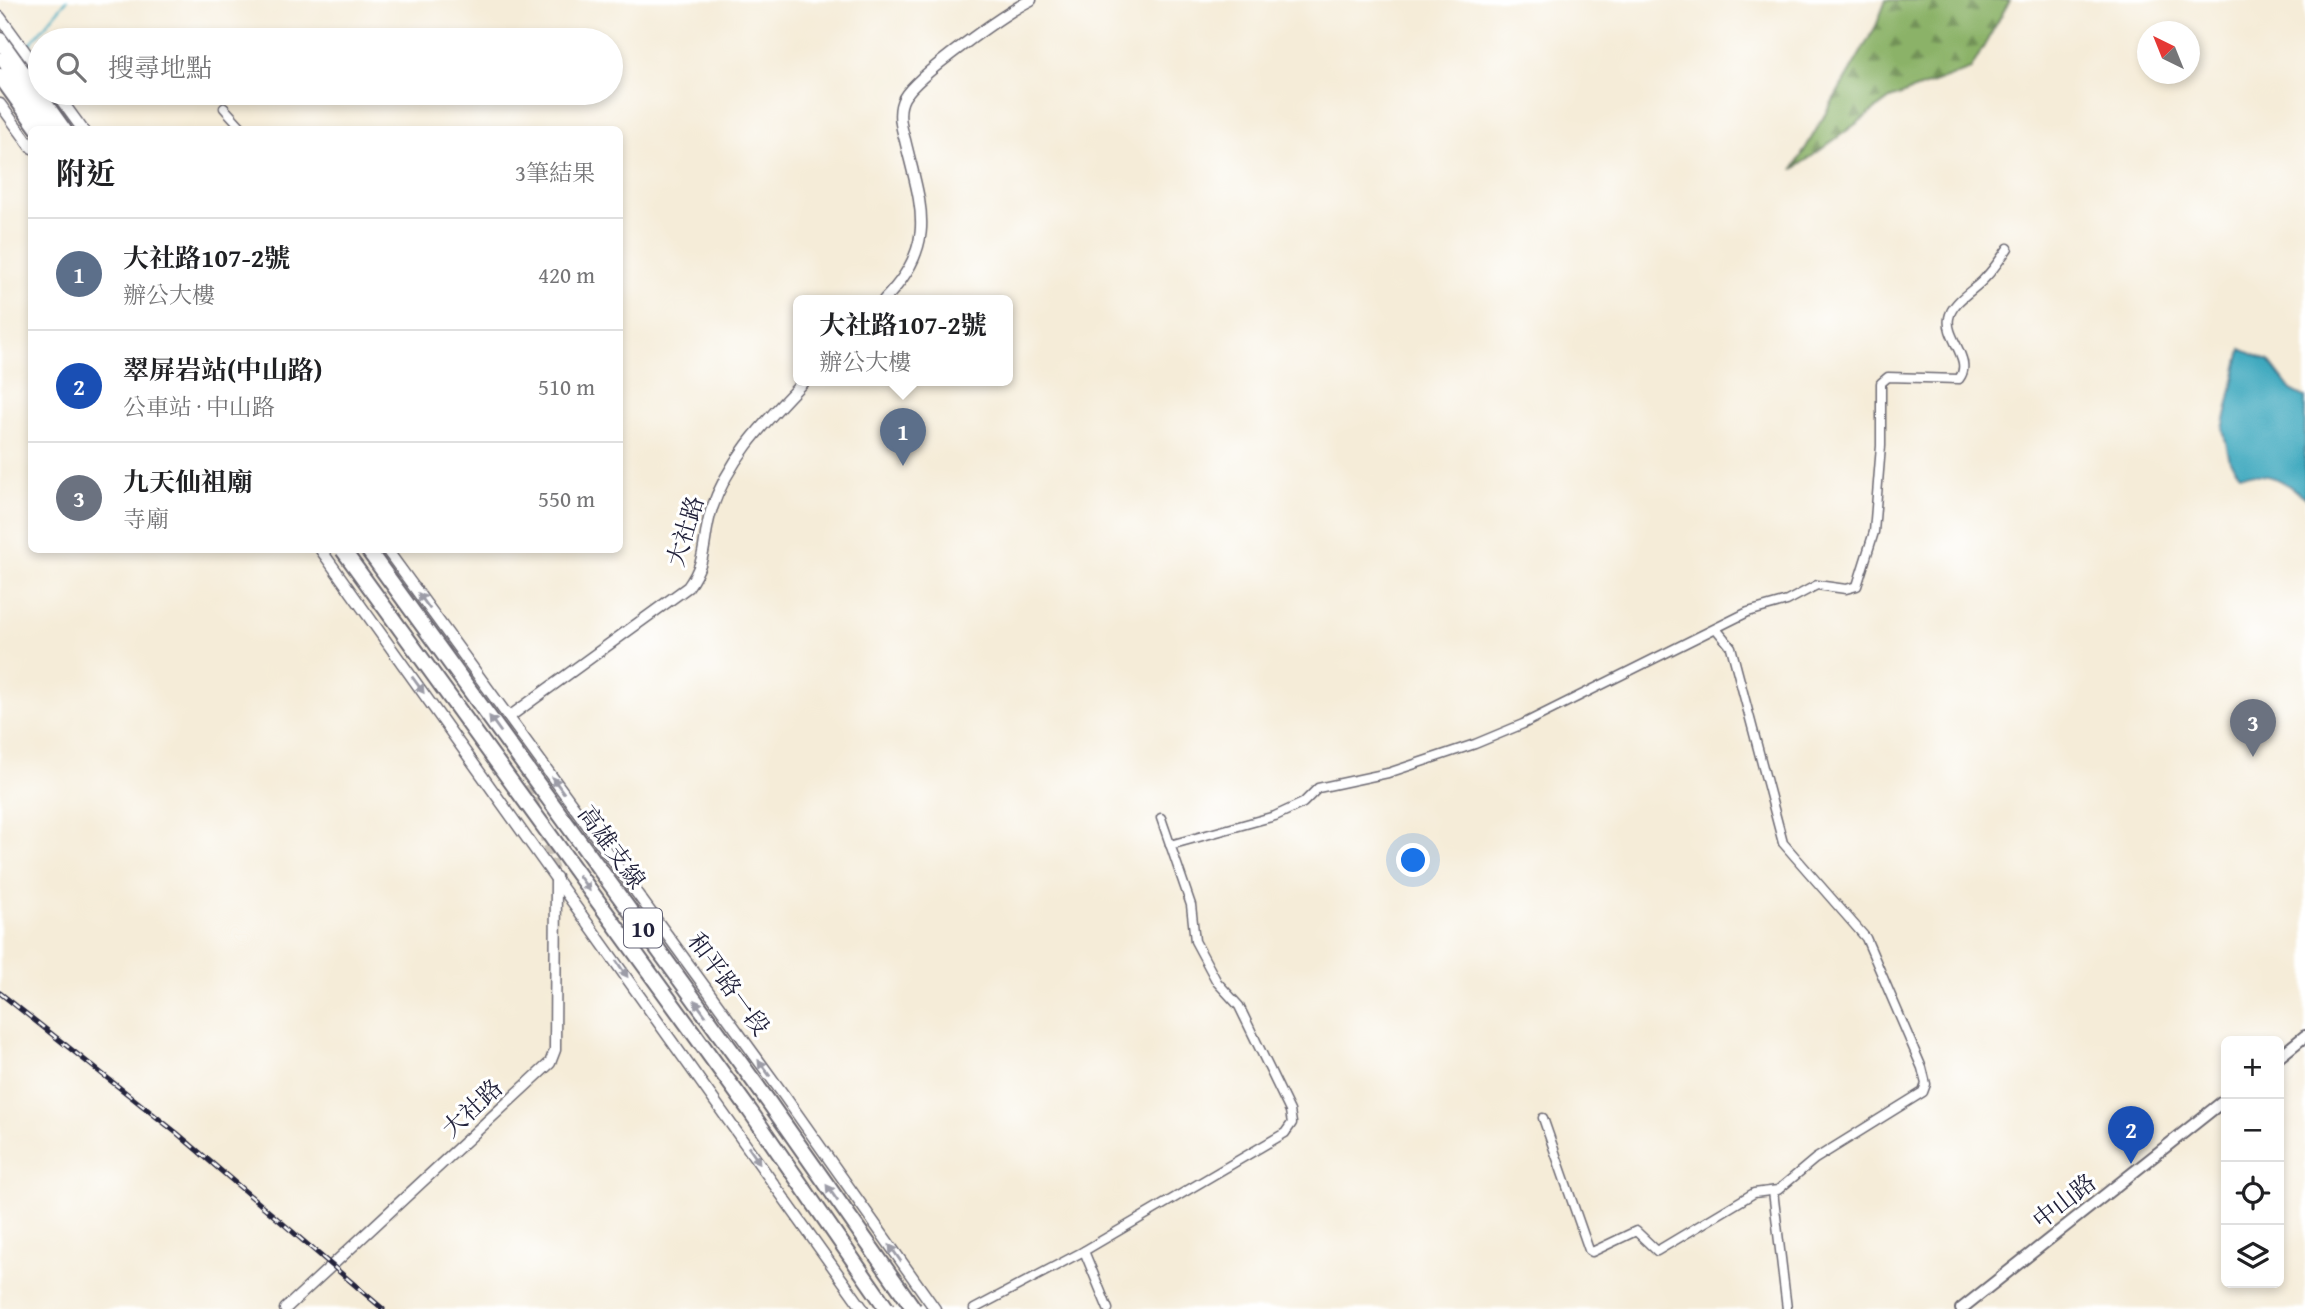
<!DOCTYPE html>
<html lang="zh-TW">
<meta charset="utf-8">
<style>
:root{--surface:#fff;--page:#f2f2f2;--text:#202124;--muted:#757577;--line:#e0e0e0;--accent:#b5179e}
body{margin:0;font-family:"Gentium Book Plus","Noto Serif TC",serif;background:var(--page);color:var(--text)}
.controls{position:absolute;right:21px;bottom:21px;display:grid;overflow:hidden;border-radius:10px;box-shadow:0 4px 10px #0003}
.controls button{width:63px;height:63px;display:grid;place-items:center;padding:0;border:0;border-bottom:2px solid var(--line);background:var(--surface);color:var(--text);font:35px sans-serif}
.compass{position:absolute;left:2137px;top:21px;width:63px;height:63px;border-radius:50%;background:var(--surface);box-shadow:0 4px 10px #0003;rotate:317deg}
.you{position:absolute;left:1414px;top:861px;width:24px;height:24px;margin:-18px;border:5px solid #fff;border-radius:50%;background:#1a73e8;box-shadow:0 0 0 10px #1a73e833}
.badge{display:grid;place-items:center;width:46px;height:46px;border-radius:50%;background:var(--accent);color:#fff;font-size:23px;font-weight:700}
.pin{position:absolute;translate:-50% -58px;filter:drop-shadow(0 2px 4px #0008)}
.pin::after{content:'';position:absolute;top:37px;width:24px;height:21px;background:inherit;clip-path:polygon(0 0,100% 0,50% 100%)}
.popup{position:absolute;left:793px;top:295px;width:220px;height:91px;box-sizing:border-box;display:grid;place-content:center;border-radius:10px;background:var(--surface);filter:drop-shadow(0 2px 5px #0005);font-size:23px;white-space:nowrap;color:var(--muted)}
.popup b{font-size:26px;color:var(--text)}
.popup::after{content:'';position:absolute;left:50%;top:100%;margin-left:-14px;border:14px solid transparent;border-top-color:var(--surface)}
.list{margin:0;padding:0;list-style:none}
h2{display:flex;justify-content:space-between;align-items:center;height:91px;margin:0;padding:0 28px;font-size:30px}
h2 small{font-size:23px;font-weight:400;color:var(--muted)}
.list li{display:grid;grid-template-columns:46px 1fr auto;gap:21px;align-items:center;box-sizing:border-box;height:112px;padding:0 28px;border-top:2px solid var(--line)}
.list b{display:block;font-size:26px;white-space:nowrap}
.list p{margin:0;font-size:23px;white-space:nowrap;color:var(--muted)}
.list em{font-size:23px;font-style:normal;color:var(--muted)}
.icon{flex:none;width:38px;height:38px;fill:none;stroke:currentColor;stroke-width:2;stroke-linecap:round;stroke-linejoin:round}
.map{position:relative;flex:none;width:2305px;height:1309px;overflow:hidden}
.search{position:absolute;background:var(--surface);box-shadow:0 4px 10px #0003;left:28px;top:28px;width:595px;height:77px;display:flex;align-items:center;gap:18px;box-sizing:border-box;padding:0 24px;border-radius:38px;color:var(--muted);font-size:26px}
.panel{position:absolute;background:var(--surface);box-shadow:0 4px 10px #0003;left:28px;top:126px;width:595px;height:427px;border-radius:10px}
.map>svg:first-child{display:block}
</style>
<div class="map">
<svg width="2305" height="1309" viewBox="0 0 2305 1309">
<defs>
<pattern id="forest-firs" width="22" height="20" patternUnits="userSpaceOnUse" patternTransform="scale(1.75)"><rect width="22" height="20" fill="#8bb268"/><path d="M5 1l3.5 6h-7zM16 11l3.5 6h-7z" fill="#719057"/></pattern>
</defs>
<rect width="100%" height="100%" fill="#fff"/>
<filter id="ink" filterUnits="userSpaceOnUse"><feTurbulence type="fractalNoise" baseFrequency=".0143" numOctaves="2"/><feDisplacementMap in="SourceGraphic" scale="14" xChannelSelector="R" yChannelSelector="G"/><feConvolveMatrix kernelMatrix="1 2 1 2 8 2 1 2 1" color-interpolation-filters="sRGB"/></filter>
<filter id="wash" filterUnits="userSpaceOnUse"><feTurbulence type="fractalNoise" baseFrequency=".00686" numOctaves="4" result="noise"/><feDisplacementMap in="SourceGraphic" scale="28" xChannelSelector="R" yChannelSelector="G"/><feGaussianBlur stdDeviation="1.57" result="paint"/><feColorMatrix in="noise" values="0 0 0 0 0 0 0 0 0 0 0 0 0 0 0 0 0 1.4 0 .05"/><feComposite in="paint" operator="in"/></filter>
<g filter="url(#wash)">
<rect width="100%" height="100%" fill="#f5ecd8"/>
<polygon fill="url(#forest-firs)" stroke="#566a52" stroke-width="2" points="1886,0 2010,0 1971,69 1890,99 1793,170 1876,26"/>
<path fill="#3ea8be" stroke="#30657c" stroke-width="2" d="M2241 349 2269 361 2291 390 2305 397V498C2281 478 2272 474 2240 474L2230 461 2223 429Z"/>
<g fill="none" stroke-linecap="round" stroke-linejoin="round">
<polyline stroke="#3ea8be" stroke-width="2.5" points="29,45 67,0"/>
</g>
</g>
<g filter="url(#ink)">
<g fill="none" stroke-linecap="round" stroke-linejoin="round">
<g stroke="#cbc4b9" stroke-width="10" stroke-dasharray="10 5" stroke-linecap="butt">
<polyline points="510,720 520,753"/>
<polyline points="525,770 537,813"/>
<polyline points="543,831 556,877"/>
</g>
<g stroke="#6c6972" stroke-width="11">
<g id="minor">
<polyline points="224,108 244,130"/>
<path d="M1170 845 1275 816 1303 803 1318 788 1388 773 1475 744 1523 724 1748 612 1787 601 1817 585 1846 589 1857 586 1874 532 1881 446V383L1888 377 1959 379C1974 360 1945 338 1949 318 1952 301 1975 290 1985 278 1994 269 2001 258 2008 248"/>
<polyline points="1543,1118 1589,1250 1592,1252 1636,1231 1657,1251 1754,1193 1778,1190 1815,1159 1923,1092 1926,1084 1922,1068 1866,938 1783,843 1731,647 1717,630"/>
<polyline points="1773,1191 1787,1309"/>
<polyline points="1084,1251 1108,1309"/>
<polyline points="974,1309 1084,1251 1285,1133 1292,1123 1290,1111 1239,1006 1217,982 1195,941 1191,905 1161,818"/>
</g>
</g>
<g stroke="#6c6972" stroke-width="13">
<g id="tertiary">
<polyline points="0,17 40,72"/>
<polyline points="0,58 51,130"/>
<polyline points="56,93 83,130"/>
<polyline points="0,104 32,148"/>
<path d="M884 300C939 244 921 207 905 140 901 127 897 111 904 98 917 75 1005 13 1031 0"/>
<polyline points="321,550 863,1309"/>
<polyline points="387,550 783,1094 935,1309"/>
<path d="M509 717 688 587C708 560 702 540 711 511 729 457 767 420 805 380"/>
<polyline points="285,1309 550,1063 555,1050 556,877"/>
</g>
</g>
<g stroke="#6c6972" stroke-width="14">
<g id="secondary">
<polyline points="2279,1057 2305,1036"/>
<polyline points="1961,1309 2226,1099"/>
</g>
</g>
<g stroke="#6c6972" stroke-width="18">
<g id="motorway">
<polyline points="0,40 64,130"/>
<polyline points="0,76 39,130"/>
</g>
</g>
<use href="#minor" stroke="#fff" stroke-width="8"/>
<use href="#tertiary" stroke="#fff" stroke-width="10"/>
<use href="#secondary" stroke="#fff" stroke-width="10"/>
<use href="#motorway" stroke="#fff" stroke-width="14"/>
<g stroke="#22223b" stroke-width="5">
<polyline id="rail" points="0,993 178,1134 383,1309"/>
</g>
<use href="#rail" stroke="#fff" stroke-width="2.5" stroke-dasharray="8" stroke-linecap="butt"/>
<g stroke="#6c6972" stroke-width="18" stroke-linecap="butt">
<g id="motorway-bridge">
<polyline points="343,550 750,1111 887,1309"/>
<polyline points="368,550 768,1101 914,1309"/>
</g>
</g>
<use href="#motorway-bridge" stroke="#fff" stroke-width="14"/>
</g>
<defs><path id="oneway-solid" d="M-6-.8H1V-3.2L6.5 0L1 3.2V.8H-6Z" transform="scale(1.75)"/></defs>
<g fill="#9c9ca7">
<use href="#oneway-solid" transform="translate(424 601) rotate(-126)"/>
<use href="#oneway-solid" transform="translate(418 685) rotate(54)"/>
<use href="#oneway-solid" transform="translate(495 724) rotate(-126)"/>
<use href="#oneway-solid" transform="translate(558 785) rotate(-126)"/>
<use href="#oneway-solid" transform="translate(584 883) rotate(54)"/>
<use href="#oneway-solid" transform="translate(622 969) rotate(55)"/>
<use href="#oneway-solid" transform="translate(700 1008) rotate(-126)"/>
<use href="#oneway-solid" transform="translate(764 1068) rotate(-126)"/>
<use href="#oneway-solid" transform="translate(754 1155) rotate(55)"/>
<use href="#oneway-solid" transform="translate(832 1193) rotate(-125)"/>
<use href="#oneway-solid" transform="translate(895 1253) rotate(-125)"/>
</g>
</g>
<g text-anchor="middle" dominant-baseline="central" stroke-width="6" stroke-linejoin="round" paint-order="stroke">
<rect fill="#fff" stroke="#646476" stroke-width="2" x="624" y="908.5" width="38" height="39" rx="5"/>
<g font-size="23" font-weight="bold" fill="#22223b">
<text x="643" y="928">10</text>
</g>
<g font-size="24" fill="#22223b" stroke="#fff">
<text transform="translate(685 531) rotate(-73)">大社路</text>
<text transform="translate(612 847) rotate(54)">高雄支線</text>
<text transform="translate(729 984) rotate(54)">和平路一段</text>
<text transform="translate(472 1108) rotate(-43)">大社路</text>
<text transform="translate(2064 1201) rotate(-38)">中山路</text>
</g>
</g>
</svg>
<div class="controls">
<button>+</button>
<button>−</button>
<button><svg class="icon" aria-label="locate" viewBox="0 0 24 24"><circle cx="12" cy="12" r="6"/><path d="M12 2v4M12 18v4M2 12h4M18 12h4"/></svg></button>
<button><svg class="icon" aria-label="layers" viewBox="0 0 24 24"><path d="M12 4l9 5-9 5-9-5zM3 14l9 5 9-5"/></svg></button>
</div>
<svg class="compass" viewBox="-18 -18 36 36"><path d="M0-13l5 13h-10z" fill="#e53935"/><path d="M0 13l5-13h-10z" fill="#757577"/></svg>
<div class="you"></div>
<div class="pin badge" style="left:903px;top:466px;background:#5c6f8a">1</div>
<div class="popup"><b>大社路107-2號</b>辦公大樓</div>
<div class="pin badge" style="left:2131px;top:1164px;background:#1a4fb4">2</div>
<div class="pin badge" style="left:2253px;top:757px;background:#6b7280">3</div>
<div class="search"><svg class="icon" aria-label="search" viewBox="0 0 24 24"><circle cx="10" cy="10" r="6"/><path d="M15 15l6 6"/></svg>搜尋地點</div>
<section class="panel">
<h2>附近<small>3筆結果</small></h2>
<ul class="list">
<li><span class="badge" style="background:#5c6f8a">1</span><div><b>大社路107-2號</b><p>辦公大樓</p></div><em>420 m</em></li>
<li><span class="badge" style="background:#1a4fb4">2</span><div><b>翠屏岩站(中山路)</b><p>公車站 · 中山路</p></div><em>510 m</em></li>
<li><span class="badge" style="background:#6b7280">3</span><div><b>九天仙祖廟</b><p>寺廟</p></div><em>550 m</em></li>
</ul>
</section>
</div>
